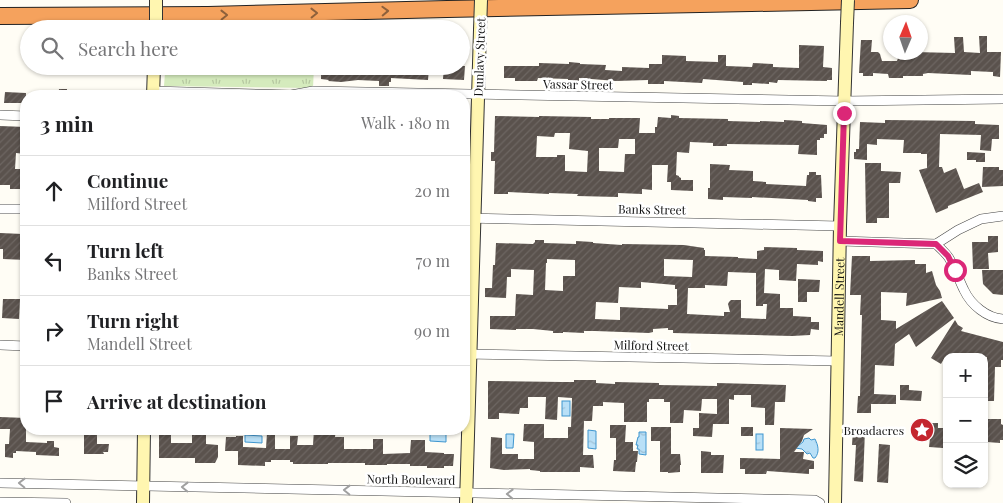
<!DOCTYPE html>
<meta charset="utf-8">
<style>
:root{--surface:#fff;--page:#f2f2f2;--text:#202124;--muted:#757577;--line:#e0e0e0}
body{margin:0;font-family:"Playfair Display",serif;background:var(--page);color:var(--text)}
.controls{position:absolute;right:15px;bottom:15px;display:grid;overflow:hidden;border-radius:10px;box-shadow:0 1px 4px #0004}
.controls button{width:45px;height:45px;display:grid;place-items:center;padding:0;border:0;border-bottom:1px solid var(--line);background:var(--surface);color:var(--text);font:25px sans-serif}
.compass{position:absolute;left:883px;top:15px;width:45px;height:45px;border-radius:50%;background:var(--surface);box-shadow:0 1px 4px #0004;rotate:2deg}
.stop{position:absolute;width:15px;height:15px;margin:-11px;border:4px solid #db2777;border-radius:50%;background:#fff}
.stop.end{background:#db2777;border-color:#fff;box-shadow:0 1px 5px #0008}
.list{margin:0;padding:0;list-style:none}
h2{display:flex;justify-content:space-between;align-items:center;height:65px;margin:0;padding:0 20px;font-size:21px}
h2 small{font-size:16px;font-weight:400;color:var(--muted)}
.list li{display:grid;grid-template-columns:32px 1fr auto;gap:15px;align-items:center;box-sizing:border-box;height:70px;padding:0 20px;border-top:1px solid var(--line)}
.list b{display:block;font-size:19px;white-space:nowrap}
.list p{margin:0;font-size:16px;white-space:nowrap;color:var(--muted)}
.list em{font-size:16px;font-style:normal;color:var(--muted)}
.icon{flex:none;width:28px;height:28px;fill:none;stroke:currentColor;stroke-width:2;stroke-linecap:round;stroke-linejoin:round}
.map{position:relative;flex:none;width:1003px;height:503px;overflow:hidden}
.search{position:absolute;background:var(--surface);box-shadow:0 1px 4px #0004;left:20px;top:20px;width:450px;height:55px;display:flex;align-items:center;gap:12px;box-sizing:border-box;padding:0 18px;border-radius:28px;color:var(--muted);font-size:19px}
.panel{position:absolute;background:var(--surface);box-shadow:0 1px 4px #0004;left:20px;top:90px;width:450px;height:345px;border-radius:20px}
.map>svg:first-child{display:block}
</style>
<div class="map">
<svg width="1003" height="503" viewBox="0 0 1003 503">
<defs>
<pattern id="park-tufts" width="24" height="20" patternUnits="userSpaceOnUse" patternTransform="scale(1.25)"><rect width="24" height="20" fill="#d5ebbd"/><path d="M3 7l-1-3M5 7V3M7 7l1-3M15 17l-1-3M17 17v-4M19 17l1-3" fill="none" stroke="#b6c8a1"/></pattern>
<pattern id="water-ripples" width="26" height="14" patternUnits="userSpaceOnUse" patternTransform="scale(1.25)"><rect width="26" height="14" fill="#b9e0f7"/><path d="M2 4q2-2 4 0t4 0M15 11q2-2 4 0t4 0" fill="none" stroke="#9ebfd3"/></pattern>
<pattern id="building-hatch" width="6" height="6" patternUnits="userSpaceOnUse" patternTransform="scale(1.25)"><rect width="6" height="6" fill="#5a524d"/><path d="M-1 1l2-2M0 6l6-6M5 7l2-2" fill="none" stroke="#6d6662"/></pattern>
</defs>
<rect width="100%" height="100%" fill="#fffdf5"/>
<polygon fill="url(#park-tufts)" points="278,66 314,66 313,88 164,86 165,73"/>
<g fill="url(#water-ripples)" stroke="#3f96cf">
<rect x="562" y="401" width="8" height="15"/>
<polygon points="588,430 596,431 596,449 588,448"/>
<polygon points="639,432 646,432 646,455 639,454 639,449 637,449 638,445 636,445 638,437 639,437"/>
<polygon points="430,433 446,433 446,442 430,441"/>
<polygon points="506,434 514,434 513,448 506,448"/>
<rect x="756" y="434" width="7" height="16"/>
<polygon points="245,435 262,436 262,443 245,442"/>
<path d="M809 438 811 440 815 439C818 445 820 452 815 458H813L810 453 807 454 802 449 795 448 803 442 804 439Z"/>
</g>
<g fill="url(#building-hatch)" fill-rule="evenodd">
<polygon points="979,36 987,36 987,52 1001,52 1000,77 993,76 993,72 971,71 971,75 928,73 923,74 923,76 903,76 903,78 889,78 888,74 873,73 873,76 863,76 863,73 859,73 861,40 872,40 871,52 878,52 880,54 882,61 897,61 898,58 914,58 914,52 955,53 954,37 963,37 964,52 980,53"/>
<polygon points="799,45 824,46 823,67 832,68 832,80 827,80 827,81 778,80 777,83 769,82 769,84 752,83 752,85 743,85 743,82 703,79 702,83 664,81 664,84 648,84 648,80 616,81 579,78 579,81 568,80 568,79 538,78 537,81 515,81 515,78 504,78 504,66 539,66 539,63 569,64 569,62 580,63 580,64 606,65 605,70 622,71 622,67 649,68 649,64 662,64 662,55 686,56 686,61 718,62 718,55 726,55 726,66 752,67 753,63 773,64 773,67 799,68"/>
<polygon points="444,66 465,66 464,80 443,79"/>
<polygon points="409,67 429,68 428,80 391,78 391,82 389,82 389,86 379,86 379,81 358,80 341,82 328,81 329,80 321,79 321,71 341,71 341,69 365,70 365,69 398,70 398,68"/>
<polygon points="59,89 67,89 67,96 58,96"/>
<polygon points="5,92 26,93 26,103 4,103"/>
<path d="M671 115 679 116V118L728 119V121L760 122V121L784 122V120L802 121V123L827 125V134H824V138H820V140H817V155L798 154 799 145 727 144V146H713V143L690 142 689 153 677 152 676 175 679 176V177L681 178V180H693V191L671 190V182H667L668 165H652V190L642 189V194L618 193V197L577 196 578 194 549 193V194L508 192V194H494L495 161H491V152H494L495 116 539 117V116L591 117V119H609V118H640L639 133H655V127H657L658 117 671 118ZM555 133H570L569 149 588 151 587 172 565 171V155H557V157H536L537 136 554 137ZM619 139H635V154H625L624 172 599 171V148H618Z"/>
<polygon points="885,120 975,121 975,124 999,125 999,139 992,139 991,151 980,150 981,135 940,134 939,167 942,167 944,173 956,168 964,189 979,183 983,192 948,206 948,208 936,213 919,170 927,168 927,154 921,154 921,153 903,153 904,140 877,139 877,145 867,144 867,160 854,159 854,152 856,152 856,149 859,149 860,122 885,123"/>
<polygon points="0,126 26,127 25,154 16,153 15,169 24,169 24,185 21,185 20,189 10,189 10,185 0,185"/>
<polygon points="967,152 985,153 985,162 976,162 976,160 967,160"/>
<polygon points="865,163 881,163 881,171 901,172 900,183 889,183 889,218 877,218 877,223 866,223"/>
<polygon points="710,164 730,165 729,170 753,171 753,181 766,182 766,184 806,186 807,175 809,175 809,172 816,172 816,175 821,175 822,198 816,198 816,202 808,201 808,200 752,197 752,198 723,197 723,200 708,199 708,188 710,188"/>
<polygon points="983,167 999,167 999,170 1003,170 1003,186 982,187"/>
<polygon points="0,233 23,234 23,240 26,241 26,260 3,259 3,249 0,249"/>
<polygon points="988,236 998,236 998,252 988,253 989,269 973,269 972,242 988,242"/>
<path d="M535 240H544V243L576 244V241L593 242V243L622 245V244L684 245 704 248V250H705V256L738 257V258L757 259V251L764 250V247L797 248V250L823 251V262L818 261V265L797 264 796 281 779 280V270L765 269 764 293 780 294V308H793V316L811 317V322H819V330L811 329 810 335 792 336 673 333V330H668V328L653 329V332L649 333 595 331H584V333L563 332V333H553V331L533 329H516V330L490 329V316H515L516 294 533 295 534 270 511 269V277H507L506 298 485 297V288H492L493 265H495L496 243 533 244 535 242ZM547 259 575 260V276H563V291L545 290 546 263H547ZM664 259 693 260 692 277 664 276ZM728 272 756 273V306H763V304H767L766 319 741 318V300H731L729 302 728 304 730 312H724V316L687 314 688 288H705V285L727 286ZM641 282 675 285V289H677V305H668V309L620 307V320L595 319 596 302 618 303 619 287 641 288Z"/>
<polygon points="852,256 870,256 870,261 915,260 915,264 926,264 926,273 932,271 936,285 940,291 942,298 906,306 907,293 881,292 881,320 896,321 896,329 942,301 954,318 916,347 909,334 895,344 894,366 875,365 874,394 896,395 896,404 871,404 871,413 857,413 858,396 860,396 862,315 860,315 861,295 850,295"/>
<polygon points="982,270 1003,270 1003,295 993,294 983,284"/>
<polygon points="798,279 820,280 819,292 807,292 807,302 798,302"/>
<polygon points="3,299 20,299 19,319 2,318"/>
<polygon points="955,320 958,325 963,328 961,331 1003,342 1003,360 1001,360 1001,367 995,367 994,401 984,401 984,380 986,380 987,357 974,357 965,354 964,357 945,357 941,364 931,358"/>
<polygon points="574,380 596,380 596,383 615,384 615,382 659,383 659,385 717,386 717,383 786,385 785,402 775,402 774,425 765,425 765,408 751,407 751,395 734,395 734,400 729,399 729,424 713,424 712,437 693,436 693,428 699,428 699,413 717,414 717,399 702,399 701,411 684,410 683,423 670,423 670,402 664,402 664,399 649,399 649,402 647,402 647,422 624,422 624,403 603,402 603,406 593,406 592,421 584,421 583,455 593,455 594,468 580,467 580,472 540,472 540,471 530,470 530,469 504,470 490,468 491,437 502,438 502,454 518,454 518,459 534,459 534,442 523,441 524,424 544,424 544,438 568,438 568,427 571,427 572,398 558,397 557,420 545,419 546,397 528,397 528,408 520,408 519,414 499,413 499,419 488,419 488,381 562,382 574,382"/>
<polygon points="900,385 909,385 909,390 922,391 921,401 900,400"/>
<polygon points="0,417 26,418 26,442 47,443 47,441 54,441 54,447 59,448 59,456 36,455 36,452 16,451 16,453 13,453 13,458 5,457 5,444 9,444 10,429 0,429"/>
<polygon points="984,419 1001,419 1001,424 1003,425 1003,440 1000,440 1000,443 987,442 987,440 984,440"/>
<polygon points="923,423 938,423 938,428 944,428 943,448 929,447 930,438 916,438 916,427 923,427"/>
<polygon points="610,425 626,425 625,442 633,442 633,451 638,451 637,462 636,462 635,472 613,471 614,460 616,460 616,438 610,438"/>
<polygon points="651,427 671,427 671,454 680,454 681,465 680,465 680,472 668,473 668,472 660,472 660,441 651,441"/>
<rect x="741" y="427" width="12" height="9"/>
<polygon points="780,428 813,429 804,435 802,441 794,452 804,452 803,459 814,461 814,469 809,469 809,474 767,471 766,474 745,474 745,469 740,469 740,458 780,459"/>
<polygon points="84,429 97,429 97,444 109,444 108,452 103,452 104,454 84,454"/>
<polygon points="159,429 171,429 171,443 192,443 192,429 206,429 206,444 218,445 218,457 215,463 195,463 195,458 159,458"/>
<polygon points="314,429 336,429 335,437 344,437 344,449 373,449 373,439 383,439 383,454 410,453 411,440 425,440 425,452 444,453 444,454 454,454 453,466 444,466 444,468 427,468 427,466 410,466 410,464 387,464 387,465 365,465 365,463 328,463 328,464 293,464 293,462 290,462 290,460 271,460 271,462 265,462 265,466 238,465 238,451 225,451 226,437 236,437 236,436 243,436 243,447 266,448 267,433 275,433 275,449 290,449 290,436 298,436 297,445 313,445"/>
<polygon points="853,429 865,430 863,482 854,481 856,445 852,445"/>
<polygon points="879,444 890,445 888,483 877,482"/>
<polygon points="701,451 711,452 711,455 724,455 723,473 701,473"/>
</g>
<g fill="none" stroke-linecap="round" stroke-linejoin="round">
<g stroke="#444" stroke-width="10">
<g id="street">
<polyline points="153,91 291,95 313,91 844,101 1003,99"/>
<polyline points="0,115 26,116"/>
<polyline points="0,209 26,209"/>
<polyline points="464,218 840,226"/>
<polyline points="840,241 936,244 958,230 981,219 1003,216"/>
<path d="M936 244C940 248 946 253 949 258 955 268 959 280 964 290 971 305 987 318 1003 319"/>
<polyline points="0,345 26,346"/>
<polyline points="464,354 838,361"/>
<polyline points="0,483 815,500 820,503"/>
<polyline points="0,502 66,503"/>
</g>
</g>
<g stroke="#333" stroke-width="14">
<g id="secondary">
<polyline points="153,96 154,66"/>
<polyline points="143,503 144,429"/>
<polyline points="466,503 480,30"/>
<path id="s1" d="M835 503 840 226 847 23"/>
</g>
</g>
<g stroke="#222" stroke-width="18">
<polyline id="highway" points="0,16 208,15 447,9 910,0"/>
</g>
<use href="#street" stroke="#fff" stroke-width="9"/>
<use href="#secondary" stroke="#fff6b0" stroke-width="12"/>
<use href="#highway" stroke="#f5a25d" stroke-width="16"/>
<g stroke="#333" stroke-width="14" stroke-linecap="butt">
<g id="secondary-bridge">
<polyline points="847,23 848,0"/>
<polyline points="156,29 156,0"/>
<polyline points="480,30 481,0"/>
</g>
</g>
<use href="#secondary-bridge" stroke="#fff6b0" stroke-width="12"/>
</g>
<defs><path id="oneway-chevron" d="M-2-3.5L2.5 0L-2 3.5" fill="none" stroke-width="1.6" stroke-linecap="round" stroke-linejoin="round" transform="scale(1.25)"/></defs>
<g stroke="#8e613b">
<use href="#oneway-chevron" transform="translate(385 11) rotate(-2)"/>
<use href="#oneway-chevron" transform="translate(314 13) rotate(-1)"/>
<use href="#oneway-chevron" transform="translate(224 15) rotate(-1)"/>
</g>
<g stroke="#a0a0a0">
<use href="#oneway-chevron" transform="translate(22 483) rotate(-179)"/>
<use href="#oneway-chevron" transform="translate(185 487) rotate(-179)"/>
<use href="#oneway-chevron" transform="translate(347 490) rotate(-179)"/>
<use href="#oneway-chevron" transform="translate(510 494) rotate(-179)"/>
</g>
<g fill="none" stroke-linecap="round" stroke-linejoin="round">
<polyline stroke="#db2777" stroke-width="6" points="844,113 840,241 936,244 948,256 955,270"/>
</g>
<defs>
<g id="sight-disc" transform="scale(1.25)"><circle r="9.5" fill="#c4262e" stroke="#fff"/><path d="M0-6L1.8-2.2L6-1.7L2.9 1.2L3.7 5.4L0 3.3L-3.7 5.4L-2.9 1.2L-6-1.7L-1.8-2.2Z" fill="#fff"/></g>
</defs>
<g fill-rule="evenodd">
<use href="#sight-disc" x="922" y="430"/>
</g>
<g text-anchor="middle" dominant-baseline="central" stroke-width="5" stroke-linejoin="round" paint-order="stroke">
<g font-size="12" fill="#111" stroke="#fff">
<text transform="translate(479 57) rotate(-88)">Dunlavy Street</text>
<text transform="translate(578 84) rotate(1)">Vassar Street</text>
<text transform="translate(652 209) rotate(1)">Banks Street</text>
<text stroke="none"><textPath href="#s1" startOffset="206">Mandell Street</textPath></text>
<text transform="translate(651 345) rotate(1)">Milford Street</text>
<text transform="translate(411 479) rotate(1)">North Boulevard</text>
</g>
<g font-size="12" fill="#111" stroke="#fff" text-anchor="end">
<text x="904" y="430">Broadacres</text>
</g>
</g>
</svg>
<div class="controls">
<button>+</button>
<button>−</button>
<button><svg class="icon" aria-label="layers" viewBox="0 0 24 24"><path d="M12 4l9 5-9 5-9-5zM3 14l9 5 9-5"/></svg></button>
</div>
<svg class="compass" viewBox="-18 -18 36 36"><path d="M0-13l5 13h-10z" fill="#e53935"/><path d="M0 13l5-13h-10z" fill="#757577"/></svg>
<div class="stop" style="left:955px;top:270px"></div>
<div class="stop end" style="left:844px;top:113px"></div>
<div class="search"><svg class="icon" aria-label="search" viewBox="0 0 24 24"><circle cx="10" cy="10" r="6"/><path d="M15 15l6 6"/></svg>Search here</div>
<section class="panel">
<h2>3 min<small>Walk · 180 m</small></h2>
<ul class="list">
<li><svg class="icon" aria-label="ahead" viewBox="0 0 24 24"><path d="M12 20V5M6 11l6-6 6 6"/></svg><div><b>Continue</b><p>Milford Street</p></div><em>20 m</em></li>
<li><svg class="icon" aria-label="left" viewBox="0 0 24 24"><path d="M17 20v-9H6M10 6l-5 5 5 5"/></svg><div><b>Turn left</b><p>Banks Street</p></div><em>70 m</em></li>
<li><svg class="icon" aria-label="right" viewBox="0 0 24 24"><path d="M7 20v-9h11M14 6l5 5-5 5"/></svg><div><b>Turn right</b><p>Mandell Street</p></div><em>90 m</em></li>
<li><svg class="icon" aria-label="arrive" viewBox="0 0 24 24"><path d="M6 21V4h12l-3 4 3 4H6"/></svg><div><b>Arrive at destination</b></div></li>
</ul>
</section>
</div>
